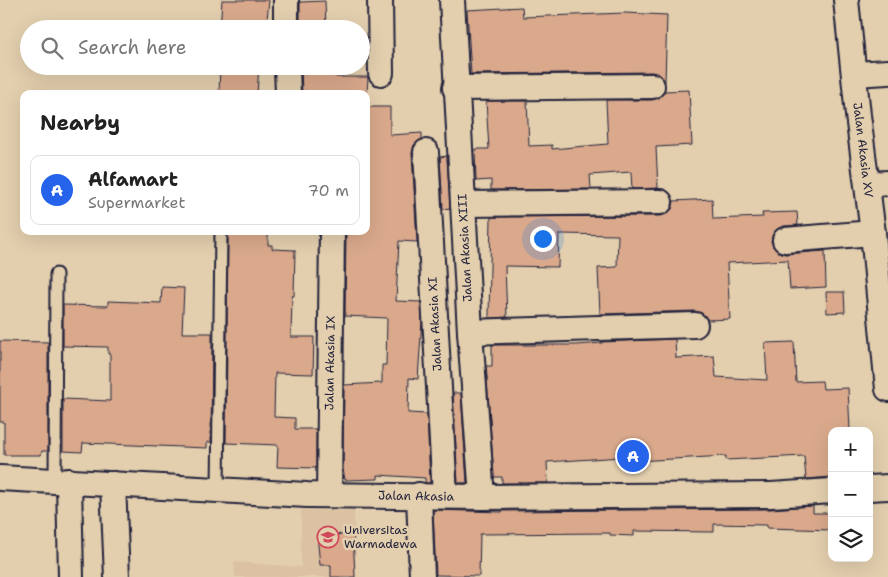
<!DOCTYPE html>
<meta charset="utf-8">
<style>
:root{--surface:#fff;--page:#f2f2f2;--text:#222;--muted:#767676;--line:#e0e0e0;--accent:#2563eb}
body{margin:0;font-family:"Shantell Sans",sans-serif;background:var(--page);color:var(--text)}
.controls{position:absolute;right:15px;bottom:15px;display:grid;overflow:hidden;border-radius:10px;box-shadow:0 5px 20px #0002}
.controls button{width:45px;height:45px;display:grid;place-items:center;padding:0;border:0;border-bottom:1px solid var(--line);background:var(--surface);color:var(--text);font:25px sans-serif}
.you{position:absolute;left:542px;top:238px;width:18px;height:18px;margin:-12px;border:4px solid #fff;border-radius:50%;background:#1a73e8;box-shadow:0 0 0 8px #1a73e833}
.badge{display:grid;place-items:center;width:32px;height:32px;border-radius:50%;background:var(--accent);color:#fff;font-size:16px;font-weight:700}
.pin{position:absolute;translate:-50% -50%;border:2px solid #fff;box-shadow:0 1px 5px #0006}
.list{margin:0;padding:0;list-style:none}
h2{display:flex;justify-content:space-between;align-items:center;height:65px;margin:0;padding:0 20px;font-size:21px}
h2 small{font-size:16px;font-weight:400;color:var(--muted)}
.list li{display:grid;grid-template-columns:32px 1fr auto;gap:15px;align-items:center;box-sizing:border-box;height:70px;margin:0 10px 10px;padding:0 10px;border:1px solid var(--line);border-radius:10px}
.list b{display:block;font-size:19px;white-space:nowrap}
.list p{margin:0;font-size:16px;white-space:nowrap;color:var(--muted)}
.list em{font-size:16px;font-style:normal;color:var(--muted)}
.icon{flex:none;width:28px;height:28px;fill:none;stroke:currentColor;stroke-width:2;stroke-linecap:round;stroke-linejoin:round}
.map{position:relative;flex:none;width:888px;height:577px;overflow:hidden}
.search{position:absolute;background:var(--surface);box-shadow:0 5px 20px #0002;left:20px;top:20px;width:350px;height:55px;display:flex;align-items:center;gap:12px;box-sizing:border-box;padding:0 18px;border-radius:28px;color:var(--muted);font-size:19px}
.panel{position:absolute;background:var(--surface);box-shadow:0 5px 20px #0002;left:20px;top:90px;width:350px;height:145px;border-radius:10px}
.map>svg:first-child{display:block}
</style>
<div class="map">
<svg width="888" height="577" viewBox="0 0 888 577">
<rect width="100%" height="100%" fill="#e3cfae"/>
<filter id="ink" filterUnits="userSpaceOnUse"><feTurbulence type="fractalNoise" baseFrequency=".02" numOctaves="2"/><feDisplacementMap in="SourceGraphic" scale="10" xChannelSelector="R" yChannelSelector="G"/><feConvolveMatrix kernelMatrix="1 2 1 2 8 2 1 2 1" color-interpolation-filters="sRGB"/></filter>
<g filter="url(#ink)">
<polygon fill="#dcc1a2" points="301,510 354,511 356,577 235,577 234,562 301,567"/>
<g fill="#daa98c" stroke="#22223b">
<polygon points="222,0 269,0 266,29 220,29"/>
<polygon points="325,1 326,28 308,28 307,22 300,22 300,2"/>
<polygon points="522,7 523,17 625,13 667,15 665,82 659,74 652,72 471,74 467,10"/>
<polygon points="220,66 259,66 257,94 219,94"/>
<polygon points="301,66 335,66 336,77 368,77 367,94 302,94"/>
<polygon points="689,90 692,145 656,147 658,188 632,189 631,172 590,175 591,189 491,190 491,180 476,181 475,149 489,149 486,101 527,101 529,146 552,145 552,149 608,144 606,100 652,100 659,98 665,91"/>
<polygon points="366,107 390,107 390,135 422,133 422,139 414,145 412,153 417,242 399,241 396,301 421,302 422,320 418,379 409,378 408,413 427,414 430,483 425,483 425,478 378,475 378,479 345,480 343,469 344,385 382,383 382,365 386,365 387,318 345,316 346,231 366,231"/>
<polygon points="447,156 450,208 443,209 440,157"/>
<polygon points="712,199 713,219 763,217 762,213 797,212 798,225 784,226 777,229 773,234 771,241 773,247 779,252 786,254 825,251 826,287 790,289 788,260 727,263 730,319 707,320 702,313 695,311 600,314 598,268 617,267 618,235 559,234 558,267 505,266 507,317 489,318 491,217 660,216 667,214 672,209 674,201"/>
<polygon points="228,231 268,231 268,245 272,245 272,249 295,250 294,296 292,296 291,337 314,337 313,374 275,373 274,417 295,418 295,429 316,429 316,468 277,467 278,445 226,443"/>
<polygon points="162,287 184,288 182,333 212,333 211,442 207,442 207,448 83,443 82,452 63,451 63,399 110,401 110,354 108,354 108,347 63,346 63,305 108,306 108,301 161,303"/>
<polygon points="826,292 844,292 845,312 827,313"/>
<polygon points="675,339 676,358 714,356 716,377 767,380 765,343 794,342 796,382 822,381 823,389 848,388 850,430 832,431 832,477 806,479 804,456 726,460 726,456 636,461 636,456 547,462 548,483 502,483 502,477 494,477 486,366 492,366 492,345 577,345 602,343 602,342"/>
<polygon points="0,341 48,342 48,451 42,451 41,455 4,455 4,422 0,422"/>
<polygon points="453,393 461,393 467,483 458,483"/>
<polygon points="813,506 813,513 832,513 832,530 767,528 767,525 714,524 714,532 634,531 634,536 610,535 610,533 480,534 479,576 436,575 433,510 502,512 502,511 771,509"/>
<polygon points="353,534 355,577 331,577 331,565 320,565 317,535"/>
</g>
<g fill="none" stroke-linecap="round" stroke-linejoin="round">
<g stroke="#22223b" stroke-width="15">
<g id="lane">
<polyline points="55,481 56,274"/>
<polyline points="218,490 221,231"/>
</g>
</g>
<g stroke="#22223b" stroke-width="28">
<g id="street">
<polyline points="286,0 286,29"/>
<polyline points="380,0 381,73"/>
<polyline points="452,0 470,332 482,497"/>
<polyline points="846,0 858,115 873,233 888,389"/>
<polyline points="287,66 288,94"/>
<polyline points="854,74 888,72"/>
<polyline points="455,88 652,86"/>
<polyline points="426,152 445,496"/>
<polyline points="867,184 888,183"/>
<polyline points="463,204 660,202"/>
<polyline points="785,240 873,233"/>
<polyline points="470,332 695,325"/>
<polyline points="0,478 307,495 482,497 771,495 832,491"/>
<polyline points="69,481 71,577"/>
<polyline points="113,484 117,577"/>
<polyline points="869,488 888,487"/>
<polyline points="329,495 332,231"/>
<polyline points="419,495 422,577"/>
</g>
</g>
<use href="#lane" stroke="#e3cfae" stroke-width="11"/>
<use href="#street" stroke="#e3cfae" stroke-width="24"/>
</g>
</g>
<defs>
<g id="university-ring" transform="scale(1.125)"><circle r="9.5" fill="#e3cfae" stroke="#d1495b" stroke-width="1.5"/><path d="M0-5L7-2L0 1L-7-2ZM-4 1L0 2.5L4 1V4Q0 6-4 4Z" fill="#d1495b"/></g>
</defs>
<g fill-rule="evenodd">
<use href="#university-ring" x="328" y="537"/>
</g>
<g text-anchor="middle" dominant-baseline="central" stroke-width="5" stroke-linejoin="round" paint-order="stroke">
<g font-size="12" fill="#22223b" stroke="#e3cfae">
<text transform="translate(863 150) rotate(83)">Jalan Akasia XV</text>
<text transform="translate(465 248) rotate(-93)">Jalan Akasia XIII</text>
<text transform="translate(435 324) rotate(-93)">Jalan Akasia XI</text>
<text transform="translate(330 363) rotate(-89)">Jalan Akasia IX</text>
<text transform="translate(416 496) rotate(1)">Jalan Akasia</text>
</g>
<g font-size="12" fill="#22223b" stroke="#e3cfae" text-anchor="start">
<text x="344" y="530">Universitas<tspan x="344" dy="14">Warmadewa</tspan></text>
</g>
</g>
</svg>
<div class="controls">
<button>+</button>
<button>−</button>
<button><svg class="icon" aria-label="layers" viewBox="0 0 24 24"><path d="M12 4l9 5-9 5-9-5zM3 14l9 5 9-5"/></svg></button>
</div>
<div class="you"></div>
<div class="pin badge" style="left:633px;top:456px">A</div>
<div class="search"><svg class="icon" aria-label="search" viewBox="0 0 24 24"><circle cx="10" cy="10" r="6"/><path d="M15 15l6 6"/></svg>Search here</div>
<section class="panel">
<h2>Nearby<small></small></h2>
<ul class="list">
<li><span class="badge">A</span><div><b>Alfamart</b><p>Supermarket</p></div><em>70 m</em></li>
</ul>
</section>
</div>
